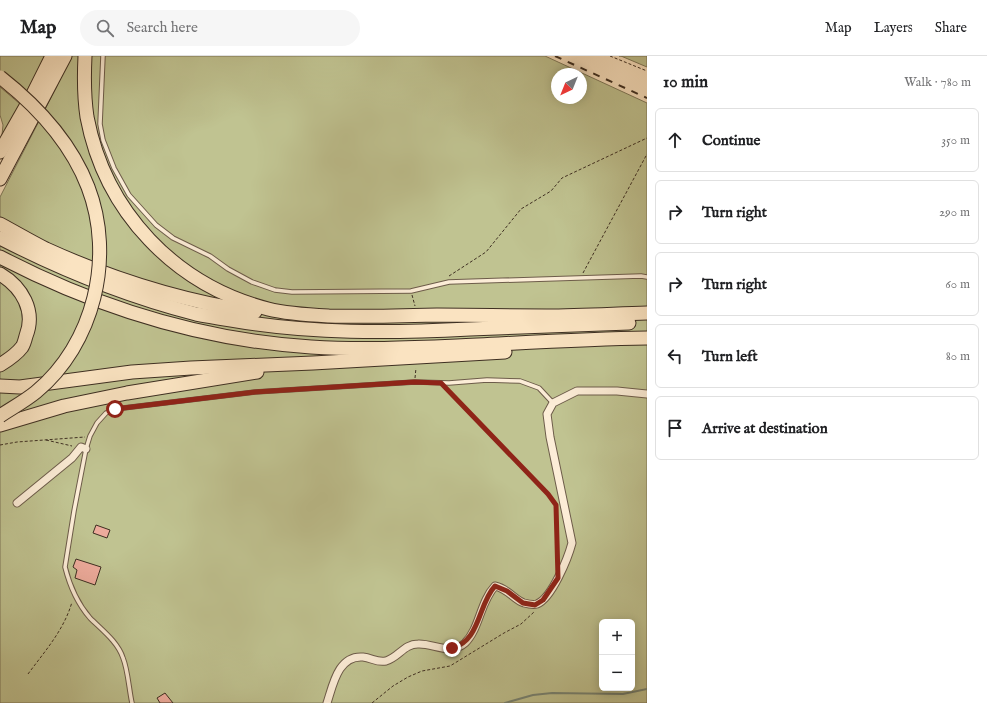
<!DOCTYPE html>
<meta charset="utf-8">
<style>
:root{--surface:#fff;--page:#f6f6f6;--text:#202124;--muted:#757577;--line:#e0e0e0}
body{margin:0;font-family:"IM FELL English",serif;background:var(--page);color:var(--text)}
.controls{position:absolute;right:12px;bottom:12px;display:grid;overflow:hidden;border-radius:6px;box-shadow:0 2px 10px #0003}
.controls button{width:36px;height:36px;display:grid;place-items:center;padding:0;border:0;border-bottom:1px solid var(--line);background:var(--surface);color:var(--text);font:20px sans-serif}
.compass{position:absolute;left:551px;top:12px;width:36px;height:36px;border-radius:50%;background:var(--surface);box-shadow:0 2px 10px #0003;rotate:223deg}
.stop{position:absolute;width:12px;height:12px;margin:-9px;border:3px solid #8f2418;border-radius:50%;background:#fff}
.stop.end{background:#8f2418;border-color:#fff;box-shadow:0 1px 4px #0008}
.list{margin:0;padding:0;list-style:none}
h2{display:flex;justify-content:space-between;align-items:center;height:52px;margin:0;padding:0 16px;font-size:17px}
h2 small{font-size:13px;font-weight:400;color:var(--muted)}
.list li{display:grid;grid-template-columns:26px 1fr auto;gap:12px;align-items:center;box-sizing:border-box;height:64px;margin:0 8px 8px;padding:0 8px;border:1px solid var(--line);border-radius:6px}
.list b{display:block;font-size:15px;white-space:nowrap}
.list em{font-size:13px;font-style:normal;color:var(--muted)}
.icon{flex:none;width:22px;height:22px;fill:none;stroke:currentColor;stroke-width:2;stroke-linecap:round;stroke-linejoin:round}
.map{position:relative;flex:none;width:647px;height:647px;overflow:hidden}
header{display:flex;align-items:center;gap:24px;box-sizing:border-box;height:56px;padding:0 20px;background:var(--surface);border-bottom:1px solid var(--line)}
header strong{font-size:19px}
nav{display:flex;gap:22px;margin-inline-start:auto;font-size:14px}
.search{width:280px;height:36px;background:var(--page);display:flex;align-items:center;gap:10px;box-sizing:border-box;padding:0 14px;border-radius:22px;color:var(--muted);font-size:15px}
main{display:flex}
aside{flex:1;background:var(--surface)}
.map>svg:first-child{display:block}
</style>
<header>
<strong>Map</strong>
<div class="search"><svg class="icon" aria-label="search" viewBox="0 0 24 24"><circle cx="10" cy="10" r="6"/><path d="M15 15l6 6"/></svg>Search here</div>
<nav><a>Map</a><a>Layers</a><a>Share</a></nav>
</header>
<main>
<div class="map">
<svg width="647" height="647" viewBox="0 0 647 647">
<rect width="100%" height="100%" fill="#fae3c1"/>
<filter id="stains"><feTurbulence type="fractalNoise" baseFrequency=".005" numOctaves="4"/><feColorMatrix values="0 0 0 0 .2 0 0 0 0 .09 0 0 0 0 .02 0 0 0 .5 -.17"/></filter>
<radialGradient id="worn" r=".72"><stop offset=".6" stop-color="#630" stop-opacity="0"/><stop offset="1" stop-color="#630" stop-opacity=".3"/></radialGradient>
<g fill="#c0c391" stroke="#7f795a" fill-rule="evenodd">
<polygon points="0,0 46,0 25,38 0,17"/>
<path d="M70 0H545L647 47V647H0V141L56 32ZM557 18H581V42H557ZM602 566H632V632H602Z"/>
<polygon points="619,0 647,0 647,11 621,0"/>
<polygon points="0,31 20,48 3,80 2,79 3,69 0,59"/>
</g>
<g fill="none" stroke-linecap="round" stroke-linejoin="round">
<polyline stroke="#788575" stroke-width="2" points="505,647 533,639 552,637 623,638 647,633"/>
</g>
<g fill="#edab9c" stroke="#3e2f22">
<polygon points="96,469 110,474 107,482 93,477"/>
<polygon points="76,503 101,511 95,529 75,522 77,514 73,511"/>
<polygon points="165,637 173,647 160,647 157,642"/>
</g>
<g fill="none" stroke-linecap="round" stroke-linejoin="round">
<g stroke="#6d5c4a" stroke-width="5.5">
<g id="lane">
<polyline points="103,0 100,68 103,84 114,112 129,139 156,169 173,182 210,200 228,213 252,226 275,234 292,236 411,235 449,226 641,220 647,221"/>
<path d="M132 647C129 634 128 614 123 602 118 586 102 574 90 562 77 547 70 531 65 511L74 455 86 393 90 380 97 367 106 357 115 353 255 336 415 326 449 327 487 324 520 325 539 332 553 347"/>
</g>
</g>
<g stroke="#6d5c4a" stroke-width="9">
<g id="street">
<polyline points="17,447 72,402 81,391 86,393"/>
<path d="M327 647C333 629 338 599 363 601 372 602 377 607 386 605 399 601 404 588 418 588 433 587 451 600 465 587 480 572 480 546 495 530 509 533 514 544 524 547 528 548 533 549 537 548 552 542 568 502 572 487L550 381 547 358 553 347 577 335H617L647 338"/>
</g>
</g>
<g stroke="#3e2f22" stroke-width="15">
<g id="highway">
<path d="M85 0C84 20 84 41 87 61 105 156 175 229 268 253 288 258 309 259 329 260 365 261 401 260 437 259 473 259 510 260 546 260 580 260 613 258 647 257"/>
<polyline points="0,96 33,38 52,0"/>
<polyline points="0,123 65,0"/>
<path d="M0 168C15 176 30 185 46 193 112 223 182 245 255 256"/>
<path d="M0 182C64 215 126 240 196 258 207 260 219 262 231 264 311 278 390 277 470 273 523 271 576 269 629 267"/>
<path d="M0 201C96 251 202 284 311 291 360 294 409 292 457 290 521 287 584 283 647 282"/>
<path d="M0 218C22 231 36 255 26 280 25 284 24 288 22 291 16 299 8 304 0 309"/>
<polyline points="0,330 20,331 132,316 191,312 313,307 505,296"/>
<polyline points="0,369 64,350 127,337 257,316"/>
</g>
</g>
<g stroke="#3e2f22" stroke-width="1" stroke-dasharray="3 2" stroke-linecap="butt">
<polyline points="610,0 647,15"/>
<polyline points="583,217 647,98"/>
<polyline points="449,220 486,196 521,153 551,135 562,122 647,82"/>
<polyline points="412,239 415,250"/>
<polyline points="415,322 416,312"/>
<polyline points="446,331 548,438 555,449 558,507"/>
<polyline points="46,384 72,390"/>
<polyline points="0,389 17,386 85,381"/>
<path d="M28 618C45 595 64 574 72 546"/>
<polyline points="372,647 393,630 408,621 422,615 450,610 504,577 521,568 534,556"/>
</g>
<use href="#lane" stroke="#fcedd7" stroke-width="3.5"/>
<use href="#street" stroke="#fcedd7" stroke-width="7"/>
<use href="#highway" stroke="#fae3c1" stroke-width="13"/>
<polyline stroke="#3e2f22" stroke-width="2" stroke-dasharray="7 7" stroke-linecap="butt" points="555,0 647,42"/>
<g stroke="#3e2f22" stroke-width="15" stroke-linecap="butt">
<path id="highway-bridge" d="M0 21C37 50 71 87 88 131 115 201 94 288 36 336 25 345 12 352 0 360"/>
</g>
<use href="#highway-bridge" stroke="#fae3c1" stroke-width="13"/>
</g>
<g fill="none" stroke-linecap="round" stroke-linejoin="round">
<path stroke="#8f2418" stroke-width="5" d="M115 353 255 336 414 326 441 327 548 438 556 449 558 522 543 544 535 549 523 547 507 535 495 530C478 548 480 586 452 592"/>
</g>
<rect width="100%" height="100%" filter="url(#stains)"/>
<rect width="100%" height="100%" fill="url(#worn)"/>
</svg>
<div class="controls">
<button>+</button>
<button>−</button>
</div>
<svg class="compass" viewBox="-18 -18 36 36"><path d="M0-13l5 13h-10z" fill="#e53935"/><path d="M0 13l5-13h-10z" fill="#757577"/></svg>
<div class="stop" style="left:115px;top:353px"></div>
<div class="stop end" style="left:452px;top:592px"></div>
</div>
<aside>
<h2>10 min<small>Walk · 780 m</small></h2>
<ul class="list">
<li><svg class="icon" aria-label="ahead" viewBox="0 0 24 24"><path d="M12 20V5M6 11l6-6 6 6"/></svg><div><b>Continue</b></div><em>350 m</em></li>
<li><svg class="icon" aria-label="right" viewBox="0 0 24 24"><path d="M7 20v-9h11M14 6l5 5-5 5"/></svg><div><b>Turn right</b></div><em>290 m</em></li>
<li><svg class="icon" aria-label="right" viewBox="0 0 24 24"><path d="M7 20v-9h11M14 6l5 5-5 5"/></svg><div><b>Turn right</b></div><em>60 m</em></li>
<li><svg class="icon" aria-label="left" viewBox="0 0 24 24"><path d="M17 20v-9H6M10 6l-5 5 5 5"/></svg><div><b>Turn left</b></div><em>80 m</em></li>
<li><svg class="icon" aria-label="arrive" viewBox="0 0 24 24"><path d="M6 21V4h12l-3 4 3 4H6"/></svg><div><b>Arrive at destination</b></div></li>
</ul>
</aside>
</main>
